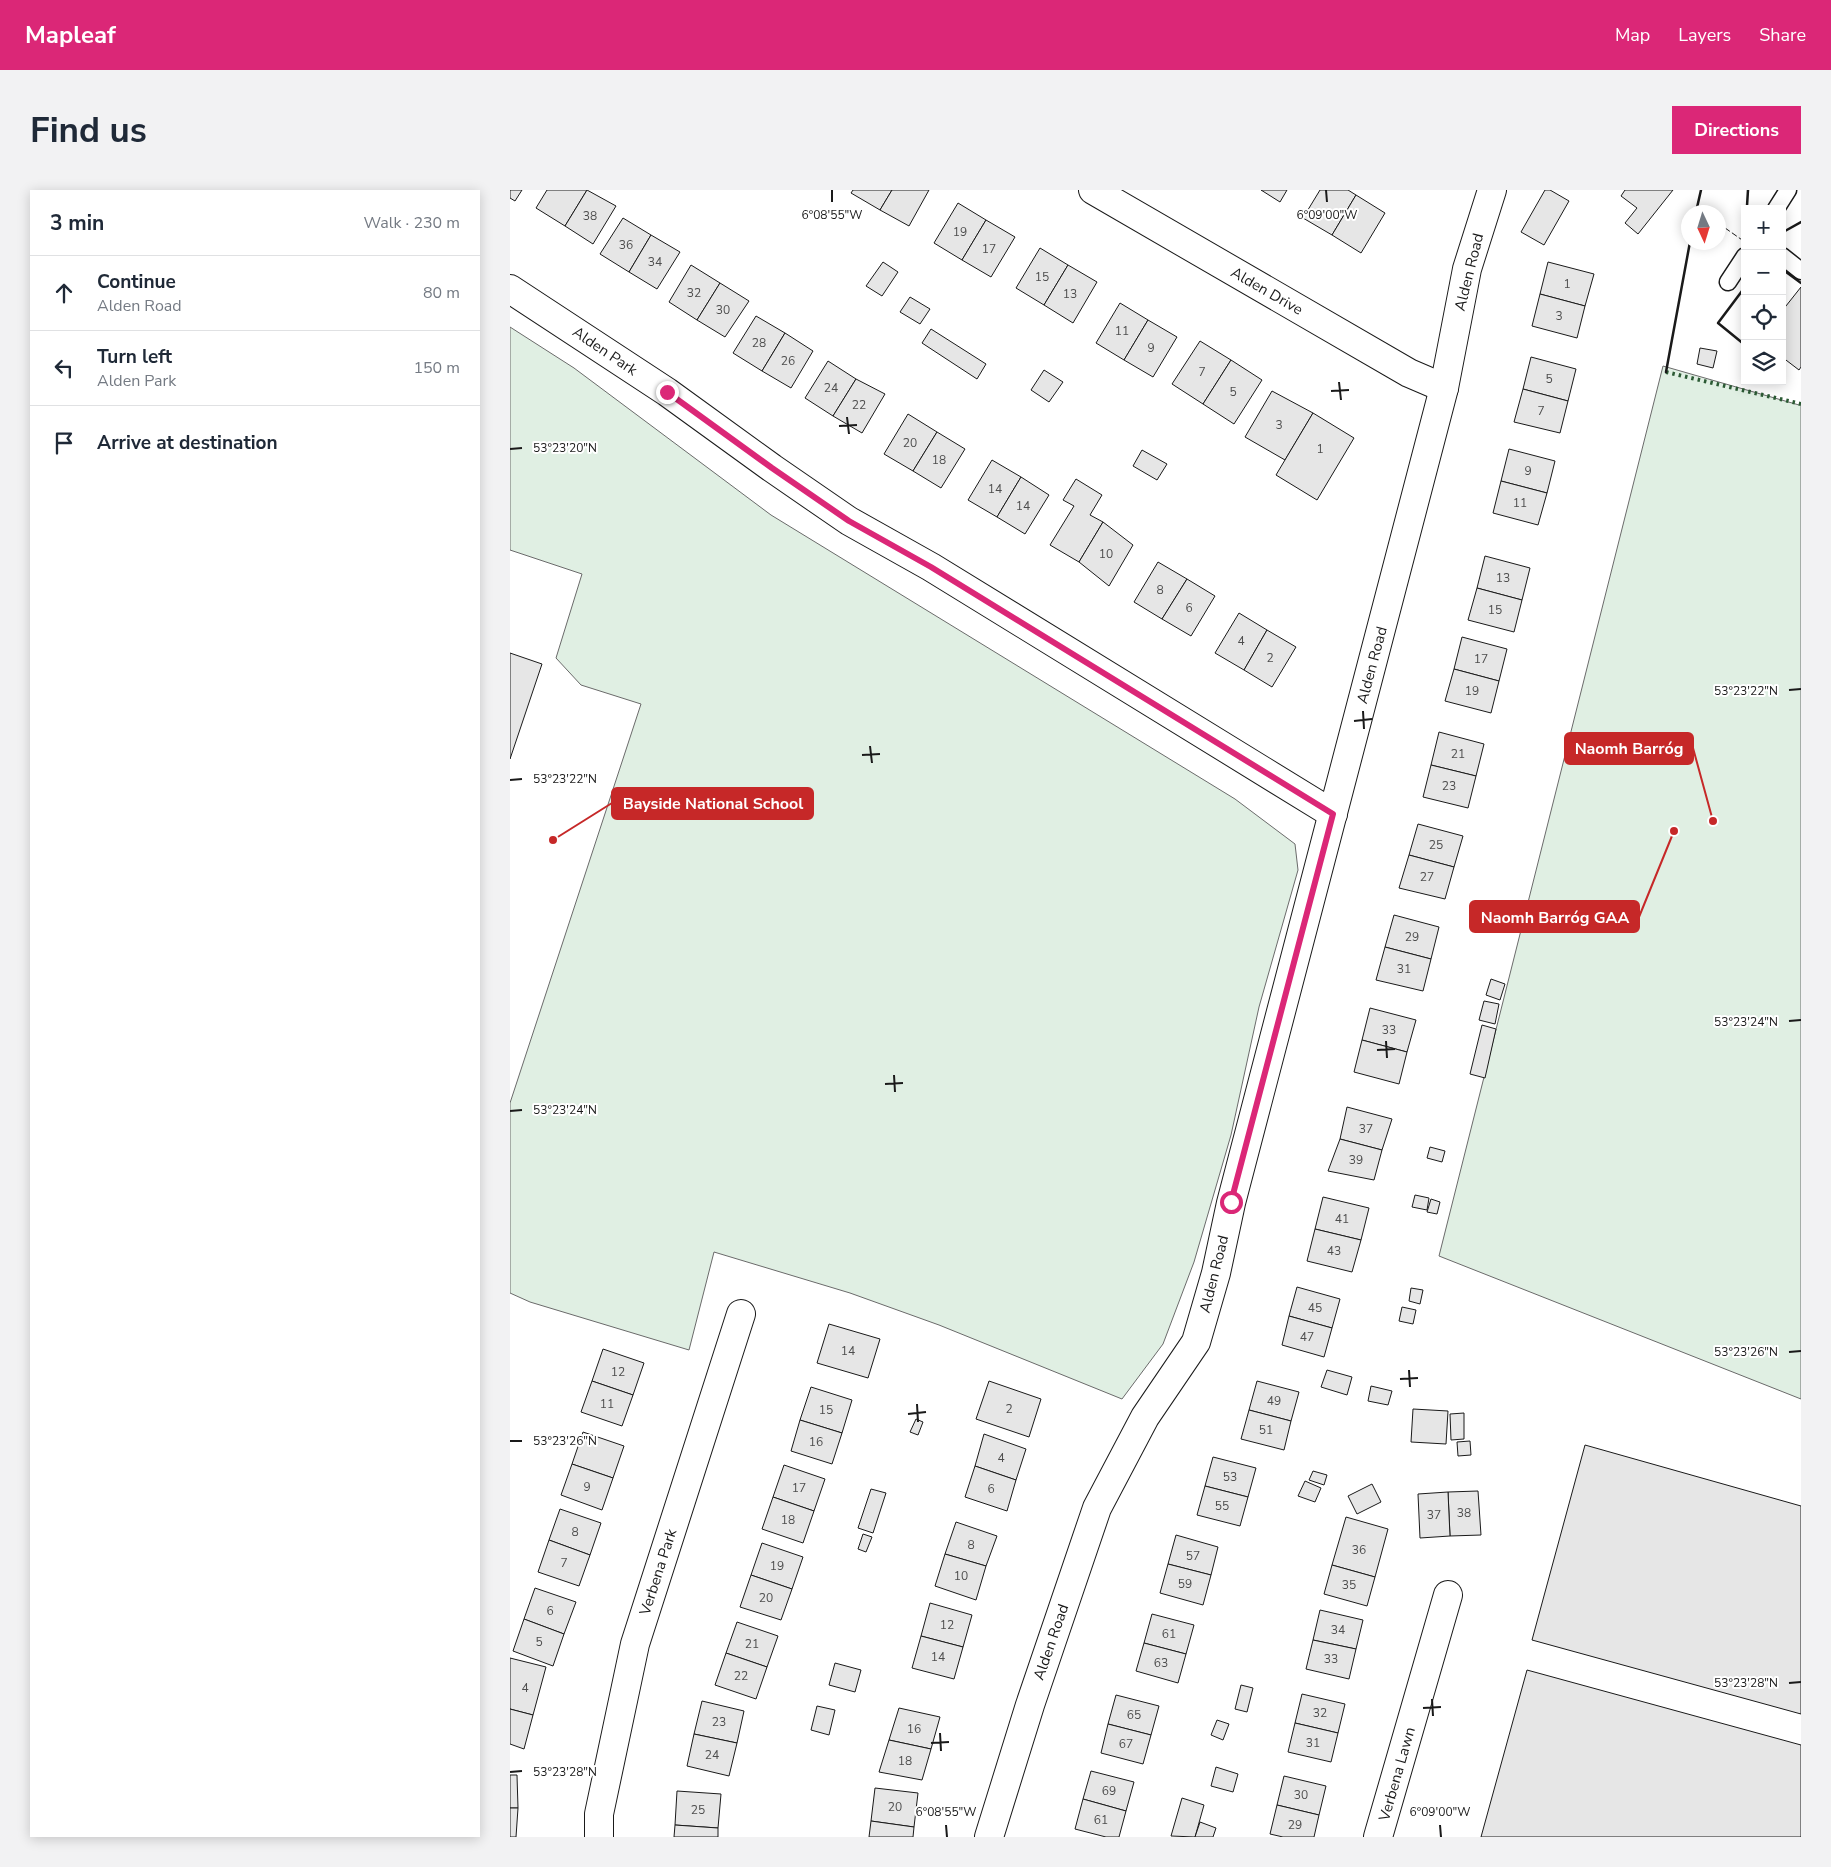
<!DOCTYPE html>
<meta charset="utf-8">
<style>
:root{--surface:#fff;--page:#f2f2f3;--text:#1f2937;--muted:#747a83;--line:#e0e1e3;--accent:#db2777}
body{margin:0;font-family:"Nunito Sans",sans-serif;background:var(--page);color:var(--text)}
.controls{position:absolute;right:15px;top:15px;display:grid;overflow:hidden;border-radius:0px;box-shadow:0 2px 12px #0003}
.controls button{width:45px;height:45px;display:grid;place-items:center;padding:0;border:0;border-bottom:1px solid var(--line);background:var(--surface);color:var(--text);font:25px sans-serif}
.compass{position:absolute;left:1171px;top:15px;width:45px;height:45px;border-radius:50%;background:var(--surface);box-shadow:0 2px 12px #0003;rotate:176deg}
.stop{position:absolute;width:15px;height:15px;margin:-11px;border:4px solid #db2777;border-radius:50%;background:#fff}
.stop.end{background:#db2777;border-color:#fff;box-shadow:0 1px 5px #0008}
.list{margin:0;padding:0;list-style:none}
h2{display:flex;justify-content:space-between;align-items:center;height:65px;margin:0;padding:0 20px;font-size:21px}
h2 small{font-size:16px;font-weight:400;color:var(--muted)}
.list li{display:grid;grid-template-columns:32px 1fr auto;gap:15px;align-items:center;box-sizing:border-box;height:75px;padding:0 20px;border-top:1px solid var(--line)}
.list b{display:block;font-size:19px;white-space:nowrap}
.list p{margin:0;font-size:16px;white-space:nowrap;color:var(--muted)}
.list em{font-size:16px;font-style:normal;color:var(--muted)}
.icon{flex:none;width:28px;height:28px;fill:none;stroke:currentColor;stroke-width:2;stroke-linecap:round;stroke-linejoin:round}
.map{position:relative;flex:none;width:1291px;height:1647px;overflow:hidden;border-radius:0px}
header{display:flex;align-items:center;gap:30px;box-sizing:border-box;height:70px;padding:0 25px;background:var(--accent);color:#fff}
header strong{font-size:24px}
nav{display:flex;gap:28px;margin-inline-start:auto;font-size:18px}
.intro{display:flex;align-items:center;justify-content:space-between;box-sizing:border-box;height:120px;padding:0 30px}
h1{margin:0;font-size:35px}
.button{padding:12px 22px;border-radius:0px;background:var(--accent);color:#fff;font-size:18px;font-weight:700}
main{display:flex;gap:30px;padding:0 30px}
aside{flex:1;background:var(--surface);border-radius:0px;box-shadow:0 2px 12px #0003}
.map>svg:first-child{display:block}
</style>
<header>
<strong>Mapleaf</strong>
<nav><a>Map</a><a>Layers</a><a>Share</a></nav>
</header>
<div class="intro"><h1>Find us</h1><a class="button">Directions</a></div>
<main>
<aside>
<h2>3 min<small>Walk · 230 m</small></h2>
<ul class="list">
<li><svg class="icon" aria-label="ahead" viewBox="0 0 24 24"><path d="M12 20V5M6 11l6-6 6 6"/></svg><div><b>Continue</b><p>Alden Road</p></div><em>80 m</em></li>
<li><svg class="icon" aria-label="left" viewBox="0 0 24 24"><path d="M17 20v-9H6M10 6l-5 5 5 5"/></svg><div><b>Turn left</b><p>Alden Park</p></div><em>150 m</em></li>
<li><svg class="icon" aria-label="arrive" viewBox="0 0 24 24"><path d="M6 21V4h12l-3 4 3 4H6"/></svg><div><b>Arrive at destination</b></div></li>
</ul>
</aside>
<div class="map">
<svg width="1291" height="1647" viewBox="0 0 1291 1647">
<rect width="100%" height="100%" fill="#fff"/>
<g fill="#e0efe3" stroke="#6a6a6a">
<polygon points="0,137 64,178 261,325 725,609 785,654 788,680 749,817 721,945 684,1072 653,1154 612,1209 429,1135 340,1103 204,1062 179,1160 20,1112 0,1103 0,913 131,514 71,495 46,468 72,384 0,360"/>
<polygon points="1153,176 1289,215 1291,213 1291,1209 929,1066"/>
</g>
<g fill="#e6e6e6" stroke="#1a1a1a">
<polygon points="0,0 12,0 5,11 0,8"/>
<polygon points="37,0 77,0 55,36 26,18"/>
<polygon points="77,0 106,16 83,54 55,36"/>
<polygon points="343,0 382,0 370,20 341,3"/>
<polygon points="382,0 419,0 399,36 370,20"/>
<polygon points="751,0 777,0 770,12"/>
<polygon points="810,0 838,0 846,5 822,45 793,28"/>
<polygon points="1035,0 1040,0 1059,11 1034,55 1011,42"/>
<polygon points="1115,0 1163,0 1128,44 1115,33 1127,18 1111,6"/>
<polygon points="846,5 875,23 851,63 822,45"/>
<polygon points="448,13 476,30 452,70 424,53"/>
<polygon points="113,28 141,45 119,82 90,64"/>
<polygon points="476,30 505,47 481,87 452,70"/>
<polygon points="141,45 170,62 147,99 119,82"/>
<polygon points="530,58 558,75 534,115 506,98"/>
<polygon points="373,72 388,82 372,106 356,96"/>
<polygon points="1038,72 1084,84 1075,116 1030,104"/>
<polygon points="181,75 210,93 187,130 159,112"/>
<polygon points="558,75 587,92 563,133 534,115"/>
<polygon points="210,93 239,111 215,147 187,130"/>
<polygon points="1291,97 1291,177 1289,180 1272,167 1272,121"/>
<polygon points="1030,104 1075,116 1067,148 1022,136"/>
<polygon points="400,107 420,119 410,134 390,122"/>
<polygon points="610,113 638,130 614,170 586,153"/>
<polygon points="246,126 275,143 252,181 223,163"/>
<polygon points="638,130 667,147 643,187 614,170"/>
<polygon points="421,139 476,174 467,189 412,153"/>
<polygon points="275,143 303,161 281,198 252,181"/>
<polygon points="690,151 721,170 693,214 662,194"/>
<polygon points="1190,158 1207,161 1203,178 1187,174"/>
<polygon points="1021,167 1066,179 1058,211 1013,199"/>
<polygon points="721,170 752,190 724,234 693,214"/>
<polygon points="318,171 346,189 323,226 295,208"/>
<polygon points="534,180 553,192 539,212 521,200"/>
<polygon points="346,189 375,204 352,243 323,226"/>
<polygon points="1013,199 1058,211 1050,243 1004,232"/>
<polygon points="762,201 803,223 775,270 735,247"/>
<polygon points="803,223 844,248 807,310 766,285"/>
<polygon points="398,224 427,242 403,281 374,264"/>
<polygon points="427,242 455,259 431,298 403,281"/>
<polygon points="999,259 1045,271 1037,303 991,291"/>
<polygon points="632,260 657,274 647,290 623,276"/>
<polygon points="482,270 511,287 487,327 458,310"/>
<polygon points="511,287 539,305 515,344 487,327"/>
<polygon points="566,289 592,305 580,325 593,332 569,372 540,355 564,316 553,310"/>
<polygon points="991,291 1037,303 1028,335 983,323"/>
<polygon points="593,332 623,355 599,396 569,372"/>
<polygon points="975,366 1020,378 1012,410 967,398"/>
<polygon points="648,372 677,389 652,429 624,412"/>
<polygon points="677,389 705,406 681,446 652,429"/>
<polygon points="967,398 1012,410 1004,442 958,430"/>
<polygon points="729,423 757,440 734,480 705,463"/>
<polygon points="757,440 786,457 762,497 734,480"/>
<polygon points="952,447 997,459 989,491 944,479"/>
<polygon points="0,463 32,474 0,569"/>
<polygon points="944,479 989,491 981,523 935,511"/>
<polygon points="929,542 974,554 966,586 921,575"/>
<polygon points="921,575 966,586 958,618 913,607"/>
<polygon points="908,634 953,646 944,677 899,665"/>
<polygon points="899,665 944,677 935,709 889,698"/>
<polygon points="884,725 929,737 921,769 875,757"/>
<polygon points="875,757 921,769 913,801 866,790"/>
<polygon points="981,789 995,794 990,810 976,805"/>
<polygon points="974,811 989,814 985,834 969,830"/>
<polygon points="860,818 906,830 897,862 852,850"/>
<polygon points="972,835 986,839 975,888 960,884"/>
<polygon points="852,850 897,862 889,894 844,882"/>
<polygon points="837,917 882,929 872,960 830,949"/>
<polygon points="830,949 872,960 864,990 818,981"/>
<polygon points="920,957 935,961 932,972 917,968"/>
<polygon points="905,1005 919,1008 917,1020 902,1017"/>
<polygon points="813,1007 859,1018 851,1050 805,1039"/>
<polygon points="921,1009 930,1012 927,1024 917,1022"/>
<polygon points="805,1039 851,1050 842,1082 797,1071"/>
<polygon points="787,1097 830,1109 822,1138 779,1126"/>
<polygon points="901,1098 913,1100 910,1114 899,1111"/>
<polygon points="892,1117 906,1120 903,1134 889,1131"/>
<polygon points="779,1126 822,1138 814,1167 772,1155"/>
<polygon points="319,1134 370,1149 358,1188 307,1173"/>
<polygon points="93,1159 134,1173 123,1205 82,1191"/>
<polygon points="817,1180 842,1187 837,1205 811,1197"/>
<polygon points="82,1191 123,1205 112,1236 71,1222"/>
<polygon points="479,1191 531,1209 519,1247 466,1229"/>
<polygon points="747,1191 789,1202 781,1231 739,1220"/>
<polygon points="861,1196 882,1201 878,1215 858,1211"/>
<polygon points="301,1197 342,1210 332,1243 290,1230"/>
<polygon points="903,1219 938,1221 936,1254 901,1252"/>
<polygon points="739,1220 781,1231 774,1260 731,1249"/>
<polygon points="954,1223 954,1249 941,1250 940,1224"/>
<polygon points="406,1229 413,1232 408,1245 400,1242"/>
<polygon points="290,1230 332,1243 322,1274 281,1261"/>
<polygon points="73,1242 114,1256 103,1288 62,1274"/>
<polygon points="474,1244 516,1259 506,1290 465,1276"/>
<polygon points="960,1251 961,1265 948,1266 947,1252"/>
<polygon points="1075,1255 1291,1316 1291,1524 1022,1450"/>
<polygon points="703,1267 746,1278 738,1307 695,1296"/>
<polygon points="62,1274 103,1288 92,1320 51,1305"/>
<polygon points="274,1275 315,1289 304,1321 263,1307"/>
<polygon points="465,1276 506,1290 497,1321 455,1307"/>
<polygon points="803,1281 817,1285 814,1295 799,1290"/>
<polygon points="795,1291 811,1298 805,1312 788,1306"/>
<polygon points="862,1294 871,1312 847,1324 838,1306"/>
<polygon points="695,1296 738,1307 730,1336 687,1325"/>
<polygon points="361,1299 376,1303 363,1343 348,1338"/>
<polygon points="968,1301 971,1345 940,1346 938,1302"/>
<polygon points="938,1302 940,1346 910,1348 908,1304"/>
<polygon points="263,1307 304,1321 293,1353 252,1339"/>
<polygon points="50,1319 91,1333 80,1365 39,1350"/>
<polygon points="836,1327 878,1339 865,1387 822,1375"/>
<polygon points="446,1332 487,1346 476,1376 435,1364"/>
<polygon points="353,1344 362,1347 356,1362 348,1359"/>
<polygon points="666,1345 708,1357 701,1385 658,1374"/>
<polygon points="39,1350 80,1365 69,1396 28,1382"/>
<polygon points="252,1353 293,1367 282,1399 241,1385"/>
<polygon points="435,1364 476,1376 466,1410 425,1396"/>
<polygon points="658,1374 701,1385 693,1415 650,1403"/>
<polygon points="822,1375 865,1387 857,1416 814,1404"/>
<polygon points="241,1385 282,1399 271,1430 230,1417"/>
<polygon points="25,1398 66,1412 54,1444 14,1429"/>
<polygon points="420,1413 462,1425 453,1457 411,1446"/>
<polygon points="810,1420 853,1430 846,1459 803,1450"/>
<polygon points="642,1424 684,1435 676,1464 634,1453"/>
<polygon points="14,1429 54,1444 43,1476 3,1461"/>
<polygon points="227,1432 268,1446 257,1477 216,1463"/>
<polygon points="411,1446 453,1457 444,1489 402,1478"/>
<polygon points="803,1450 846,1459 839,1489 796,1479"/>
<polygon points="634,1453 676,1464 668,1493 626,1481"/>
<polygon points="216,1463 257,1477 246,1509 205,1495"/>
<polygon points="0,1468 36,1477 23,1525 0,1519"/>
<polygon points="325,1473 351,1480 345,1502 319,1495"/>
<polygon points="1017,1480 1291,1555 1291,1647 971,1647"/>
<polygon points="731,1495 743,1498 737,1522 725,1519"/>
<polygon points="792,1504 835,1514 828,1543 785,1533"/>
<polygon points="606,1505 649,1516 641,1545 598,1534"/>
<polygon points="192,1511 234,1521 227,1553 184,1544"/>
<polygon points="307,1516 325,1520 319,1545 301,1540"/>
<polygon points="389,1518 430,1527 421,1559 379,1550"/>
<polygon points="0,1519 23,1525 14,1559 0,1554"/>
<polygon points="707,1530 719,1534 713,1550 701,1545"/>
<polygon points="785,1533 828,1543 821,1572 778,1562"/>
<polygon points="598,1534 641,1545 633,1574 591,1563"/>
<polygon points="184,1544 227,1553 219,1586 177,1576"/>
<polygon points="379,1550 421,1559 412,1590 369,1582"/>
<polygon points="706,1577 728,1584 723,1602 701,1596"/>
<polygon points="581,1581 624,1592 616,1621 573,1609"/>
<polygon points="0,1585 7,1585 8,1618 0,1618"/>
<polygon points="774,1586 816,1596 809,1625 767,1615"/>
<polygon points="365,1598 408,1603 404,1637 361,1631"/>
<polygon points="167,1601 211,1604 208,1638 165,1635"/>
<polygon points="672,1608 694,1615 685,1647 661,1646"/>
<polygon points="573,1609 616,1621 609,1647 596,1647 565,1639"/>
<polygon points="767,1615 809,1625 804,1647 773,1647 760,1644"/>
<polygon points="0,1618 8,1618 6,1647 0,1647"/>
<polygon points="361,1631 404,1637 403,1647 359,1647"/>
<polygon points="690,1632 706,1638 703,1647 685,1647"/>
<polygon points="165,1635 208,1638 208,1647 164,1647"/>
</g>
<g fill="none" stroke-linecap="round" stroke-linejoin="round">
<g stroke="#1a1a1a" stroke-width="19">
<g id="service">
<polyline points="1266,19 1278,0"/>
<polyline points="1272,66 1291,81"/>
<polyline points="1218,92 1235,66"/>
</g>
</g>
<g stroke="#1a1a1a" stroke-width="30">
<g id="minor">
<polyline points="583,0 899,183 934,198"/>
<polyline points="0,99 157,202 262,278 339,331 421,377 823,624"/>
<polyline points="89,1647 89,1624 125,1454 231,1124"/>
<polyline points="479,1647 520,1515 587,1318 635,1227 686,1152 706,1083 721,1013 934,198 957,79 982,0"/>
<polyline points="868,1647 938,1405"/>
</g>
</g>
<use href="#service" stroke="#fff" stroke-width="16"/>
<use href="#minor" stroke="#fff" stroke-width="28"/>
<polyline stroke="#2b5a34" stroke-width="4" stroke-dasharray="2.5 4" stroke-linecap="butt" points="1156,182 1291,214"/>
<g stroke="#1a1a1a" stroke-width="1" stroke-dasharray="6 2.5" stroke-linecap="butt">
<polyline points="1187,18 1194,22"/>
<polyline points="1208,33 1235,52"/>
</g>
<g stroke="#1a1a1a" stroke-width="2.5">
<polyline points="1238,0 1237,16 1241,19"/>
<polyline points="1186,22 1191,0"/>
<polyline points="1272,39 1275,41 1291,32"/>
<polyline points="1272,79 1291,93"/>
<polyline points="1235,97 1208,133 1235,155"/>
<polyline points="1156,182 1180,52"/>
</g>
</g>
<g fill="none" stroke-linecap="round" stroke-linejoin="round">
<polyline stroke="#db2777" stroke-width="6" points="157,202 262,278 339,331 421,377 823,624 721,1012"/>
</g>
<path fill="none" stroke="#1a1a1a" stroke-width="2" d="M322 0V12M816 0 817 12M829 192 831 210M821 201 839 200M337 227 339 244M329 236 347 235M0 259 12 258M1279 500 1291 499M853 521 854 539M844 531 862 529M360 556 362 573M352 565 370 564M0 590 12 589M1279 831 1291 830M876 851 877 868M867 860 885 859M384 885 385 902M375 894 393 893M0 921 12 920M1279 1162 1291 1161M899 1180 900 1197M890 1189 908 1188M407 1214 408 1232M398 1224 416 1222M0 1251H12M1279 1493 1291 1492M922 1509 923 1526M913 1518 931 1517M430 1543 431 1561M421 1553 439 1552M0 1582 12 1581M436 1635 437 1647M930 1635 931 1647"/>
<g text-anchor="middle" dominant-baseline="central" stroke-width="4" stroke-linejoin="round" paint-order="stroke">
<g font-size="12" fill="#4d4d4d">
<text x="80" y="26">38</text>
<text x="450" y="42">19</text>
<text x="116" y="55">36</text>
<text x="479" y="59">17</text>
<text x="145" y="72">34</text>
<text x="532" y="87">15</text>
<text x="1057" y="94">1</text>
<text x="184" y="103">32</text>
<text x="560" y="104">13</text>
<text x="213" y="120">30</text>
<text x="1049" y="126">3</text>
<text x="612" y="141">11</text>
<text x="249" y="153">28</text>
<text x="641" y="158">9</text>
<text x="278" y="171">26</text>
<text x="692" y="182">7</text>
<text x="1039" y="189">5</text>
<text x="321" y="198">24</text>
<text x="723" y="202">5</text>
<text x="349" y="215">22</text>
<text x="1031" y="221">7</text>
<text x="769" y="235">3</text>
<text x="400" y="253">20</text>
<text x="810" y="259">1</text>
<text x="429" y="270">18</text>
<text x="1018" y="281">9</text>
<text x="485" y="299">14</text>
<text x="1010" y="313">11</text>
<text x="513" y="316">14</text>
<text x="596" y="364">10</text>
<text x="993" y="388">13</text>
<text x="650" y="400">8</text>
<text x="679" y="418">6</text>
<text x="985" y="420">15</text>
<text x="731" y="451">4</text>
<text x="760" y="468">2</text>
<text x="971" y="469">17</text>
<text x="962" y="501">19</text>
<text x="948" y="564">21</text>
<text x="939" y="596">23</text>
<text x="926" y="655">25</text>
<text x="917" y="687">27</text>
<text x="902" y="747">29</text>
<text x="894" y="779">31</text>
<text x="879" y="840">33</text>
<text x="856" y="939">37</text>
<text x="846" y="970">39</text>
<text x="832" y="1029">41</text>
<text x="824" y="1061">43</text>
<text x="805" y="1118">45</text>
<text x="797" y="1147">47</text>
<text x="338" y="1161">14</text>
<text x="108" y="1182">12</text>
<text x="764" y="1211">49</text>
<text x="97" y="1214">11</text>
<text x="499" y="1219">2</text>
<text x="316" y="1220">15</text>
<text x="756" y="1240">51</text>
<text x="306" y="1252">16</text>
<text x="491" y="1268">4</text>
<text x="720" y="1287">53</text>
<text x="77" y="1297">9</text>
<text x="289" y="1298">17</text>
<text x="481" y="1299">6</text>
<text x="712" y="1316">55</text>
<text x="954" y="1323">38</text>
<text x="924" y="1325">37</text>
<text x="278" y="1330">18</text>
<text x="65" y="1342">8</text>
<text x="461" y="1355">8</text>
<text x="849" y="1360">36</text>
<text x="683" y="1366">57</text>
<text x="54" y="1373">7</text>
<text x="267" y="1376">19</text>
<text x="451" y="1386">10</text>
<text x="675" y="1394">59</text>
<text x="839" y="1395">35</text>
<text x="256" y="1408">20</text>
<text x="40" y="1421">6</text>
<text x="437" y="1435">12</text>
<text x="828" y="1440">34</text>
<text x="659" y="1444">61</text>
<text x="29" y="1452">5</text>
<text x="242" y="1454">21</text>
<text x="428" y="1467">14</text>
<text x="821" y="1469">33</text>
<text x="651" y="1473">63</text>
<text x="231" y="1486">22</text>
<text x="15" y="1498">4</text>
<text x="810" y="1523">32</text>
<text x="624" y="1525">65</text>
<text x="209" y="1532">23</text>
<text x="404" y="1539">16</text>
<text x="803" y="1553">31</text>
<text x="616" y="1554">67</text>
<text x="202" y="1565">24</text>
<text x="395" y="1571">18</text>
<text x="599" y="1601">69</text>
<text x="791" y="1605">30</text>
<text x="385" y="1617">20</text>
<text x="188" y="1620">25</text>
<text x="591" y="1630">61</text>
<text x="785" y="1635">29</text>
</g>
<g font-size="15" fill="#1a1a1a" stroke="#fff">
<text transform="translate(959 82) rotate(-76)">Alden Road</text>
<text transform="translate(757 101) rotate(30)">Alden Drive</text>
<text transform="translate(95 161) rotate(34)">Alden Park</text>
<text transform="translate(862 475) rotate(-75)">Alden Road</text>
<text transform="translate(704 1084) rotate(-76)">Alden Road</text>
<text transform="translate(148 1382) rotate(-72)">Verbena Park</text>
<text transform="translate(541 1452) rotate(-71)">Alden Road</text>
<text transform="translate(887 1584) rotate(-74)">Verbena Lawn</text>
</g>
</g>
<g font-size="12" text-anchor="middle" fill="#1a1a1a" stroke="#fff" stroke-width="4" stroke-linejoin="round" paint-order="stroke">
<text x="322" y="29">6°08'55"W</text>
<text x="817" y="29">6°09'00"W</text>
<text x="55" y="262">53°23'20"N</text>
<text x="1236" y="505">53°23'22"N</text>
<text x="55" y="593">53°23'22"N</text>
<text x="1236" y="836">53°23'24"N</text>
<text x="55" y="924">53°23'24"N</text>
<text x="1236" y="1166">53°23'26"N</text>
<text x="55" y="1255">53°23'26"N</text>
<text x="1236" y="1497">53°23'28"N</text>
<text x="55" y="1586">53°23'28"N</text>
<text x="436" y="1626">6°08'55"W</text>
<text x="930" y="1626">6°09'00"W</text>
</g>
<path fill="none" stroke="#c62828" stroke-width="2" d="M1203 631L1183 558M43 650L102 613M1164 641L1129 727"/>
<g fill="#c62828" stroke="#fff" stroke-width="2">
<circle cx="1203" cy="631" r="5"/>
<circle cx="43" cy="650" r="5"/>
<circle cx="1164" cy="641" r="5"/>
</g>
<g fill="#c62828" stroke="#c62828" stroke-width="2">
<rect x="1055" y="543" width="128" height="31" rx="5"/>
<rect x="102" y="598" width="201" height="31" rx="5"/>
<rect x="960" y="711" width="169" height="31" rx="5"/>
</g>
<g font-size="16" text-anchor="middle" font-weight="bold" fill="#fff">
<text x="1119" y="564">Naomh Barróg</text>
<text x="203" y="619">Bayside National School</text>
<text x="1045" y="733">Naomh Barróg GAA</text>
</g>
</svg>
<div class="controls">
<button>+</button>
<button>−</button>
<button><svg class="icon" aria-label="locate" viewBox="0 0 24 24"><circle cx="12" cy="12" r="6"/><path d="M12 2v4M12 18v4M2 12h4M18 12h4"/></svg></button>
<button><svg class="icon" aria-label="layers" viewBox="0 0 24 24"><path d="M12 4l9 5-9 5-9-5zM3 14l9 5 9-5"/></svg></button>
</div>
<svg class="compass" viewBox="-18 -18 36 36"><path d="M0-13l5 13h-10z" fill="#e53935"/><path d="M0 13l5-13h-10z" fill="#747a83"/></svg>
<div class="stop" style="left:721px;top:1012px"></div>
<div class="stop end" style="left:157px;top:202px"></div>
</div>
</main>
